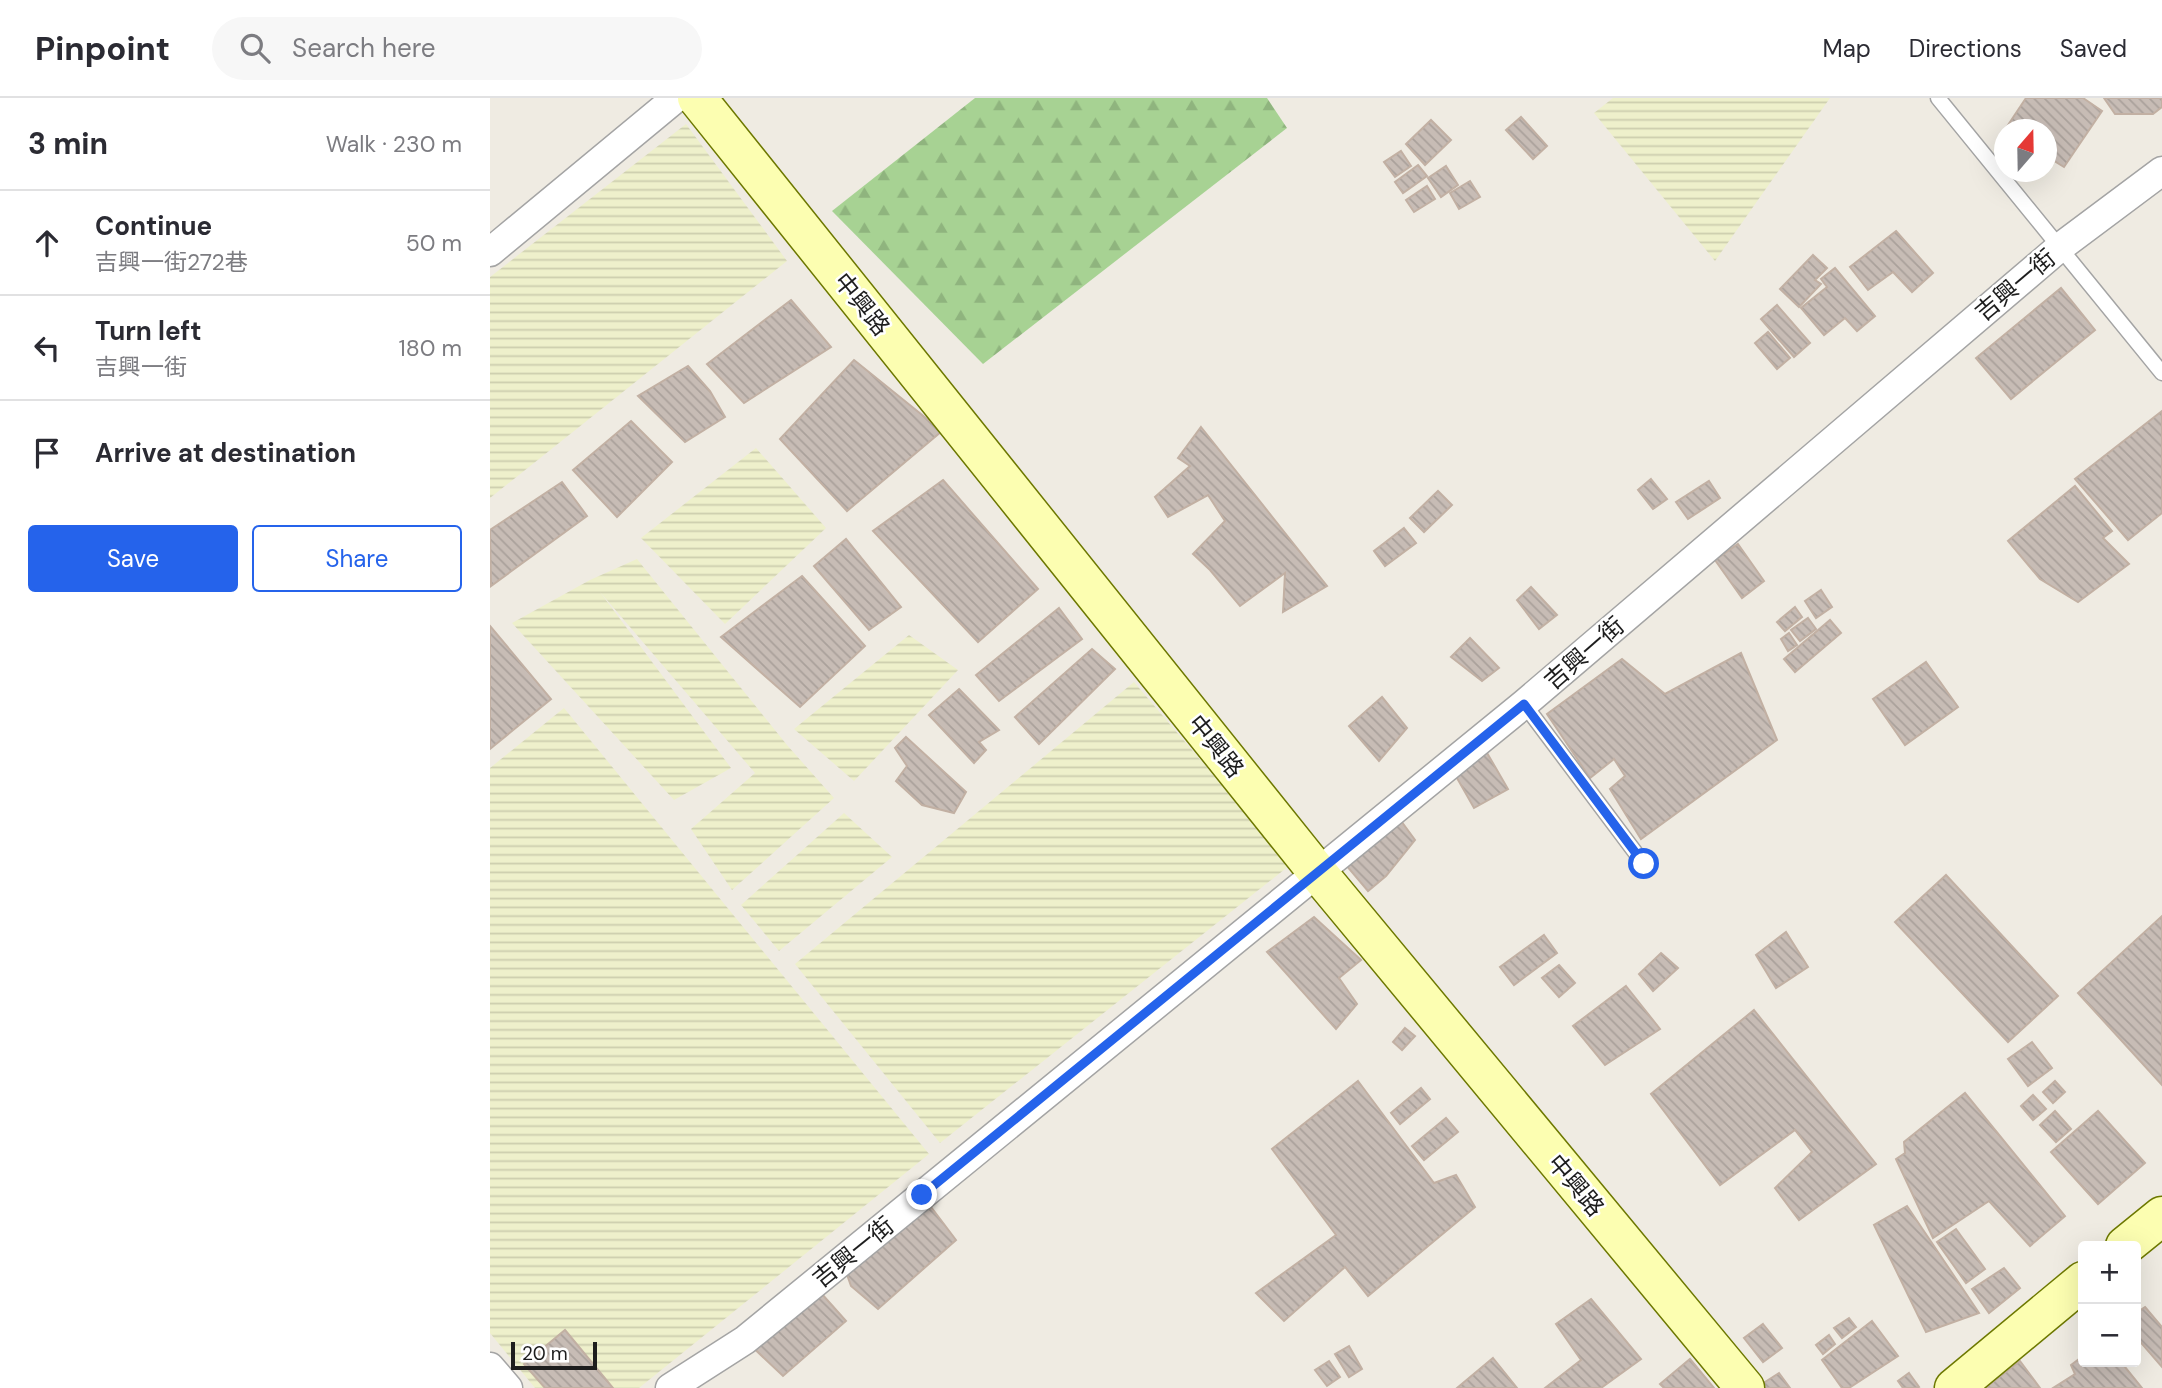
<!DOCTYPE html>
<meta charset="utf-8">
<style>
:root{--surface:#fff;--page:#f7f7f7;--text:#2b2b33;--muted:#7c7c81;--line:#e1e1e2;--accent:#2563eb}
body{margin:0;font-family:"DM Sans","Noto Sans TC",sans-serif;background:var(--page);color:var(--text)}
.controls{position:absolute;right:21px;bottom:21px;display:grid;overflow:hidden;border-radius:7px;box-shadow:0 7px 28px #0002}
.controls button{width:63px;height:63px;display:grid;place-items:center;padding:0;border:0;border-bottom:2px solid var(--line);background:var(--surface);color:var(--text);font:35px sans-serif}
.compass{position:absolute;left:1504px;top:21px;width:63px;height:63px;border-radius:50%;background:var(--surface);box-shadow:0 7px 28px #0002;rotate:20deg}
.scale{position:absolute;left:21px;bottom:18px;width:86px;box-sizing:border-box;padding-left:7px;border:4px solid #1d1d1d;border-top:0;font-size:19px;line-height:24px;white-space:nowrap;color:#1d1d1d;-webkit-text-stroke:5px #fff;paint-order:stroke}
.stop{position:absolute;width:21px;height:21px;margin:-16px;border:5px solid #2563eb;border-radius:50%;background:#fff}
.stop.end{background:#2563eb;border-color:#fff;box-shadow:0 2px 7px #0008}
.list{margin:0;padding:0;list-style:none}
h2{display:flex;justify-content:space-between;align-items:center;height:91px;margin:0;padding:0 28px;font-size:30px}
h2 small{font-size:23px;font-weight:400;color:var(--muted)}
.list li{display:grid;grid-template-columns:46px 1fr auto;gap:21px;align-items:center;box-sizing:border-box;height:105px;padding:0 28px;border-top:2px solid var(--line)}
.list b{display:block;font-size:26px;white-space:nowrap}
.list p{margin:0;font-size:23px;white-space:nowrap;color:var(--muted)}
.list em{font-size:23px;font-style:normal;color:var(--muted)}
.actions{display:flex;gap:14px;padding:21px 28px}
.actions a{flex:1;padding:16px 0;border:2px solid var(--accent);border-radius:7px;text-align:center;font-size:24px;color:var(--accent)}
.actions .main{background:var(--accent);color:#fff}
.icon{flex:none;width:38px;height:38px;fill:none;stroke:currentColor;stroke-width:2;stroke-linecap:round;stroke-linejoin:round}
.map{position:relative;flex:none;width:1672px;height:1290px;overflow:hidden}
header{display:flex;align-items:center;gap:42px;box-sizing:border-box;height:98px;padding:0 35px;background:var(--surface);border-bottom:2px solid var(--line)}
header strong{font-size:33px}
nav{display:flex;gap:38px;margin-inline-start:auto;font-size:24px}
.search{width:490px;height:63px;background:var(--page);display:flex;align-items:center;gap:18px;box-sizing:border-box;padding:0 24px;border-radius:38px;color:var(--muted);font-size:26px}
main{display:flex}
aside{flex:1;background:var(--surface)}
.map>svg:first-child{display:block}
</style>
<header>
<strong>Pinpoint</strong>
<div class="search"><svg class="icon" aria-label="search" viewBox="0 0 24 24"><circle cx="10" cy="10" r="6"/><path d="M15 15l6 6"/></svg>Search here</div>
<nav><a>Map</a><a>Directions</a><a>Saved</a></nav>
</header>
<main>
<aside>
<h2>3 min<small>Walk · 230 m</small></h2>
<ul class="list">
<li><svg class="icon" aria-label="ahead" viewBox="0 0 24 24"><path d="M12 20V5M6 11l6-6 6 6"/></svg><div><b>Continue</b><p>吉興一街272巷</p></div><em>50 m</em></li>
<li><svg class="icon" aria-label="left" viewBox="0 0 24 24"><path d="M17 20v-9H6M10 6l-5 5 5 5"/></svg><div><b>Turn left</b><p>吉興一街</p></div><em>180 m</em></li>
<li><svg class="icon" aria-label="arrive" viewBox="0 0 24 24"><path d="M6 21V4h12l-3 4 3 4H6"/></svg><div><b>Arrive at destination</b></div></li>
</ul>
<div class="actions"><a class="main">Save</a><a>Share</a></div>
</aside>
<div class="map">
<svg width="1672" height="1290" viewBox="0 0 1672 1290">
<defs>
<pattern id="farmland-rules" width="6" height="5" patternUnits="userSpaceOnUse" patternTransform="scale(1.75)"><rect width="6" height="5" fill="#eef0cb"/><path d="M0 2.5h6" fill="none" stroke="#cccdae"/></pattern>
<pattern id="forest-firs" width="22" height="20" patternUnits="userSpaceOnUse" patternTransform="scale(1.75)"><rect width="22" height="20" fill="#a7d293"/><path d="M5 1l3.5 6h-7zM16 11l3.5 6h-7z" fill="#8fb47e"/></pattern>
<pattern id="building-back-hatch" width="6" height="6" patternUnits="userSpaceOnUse" patternTransform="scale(1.75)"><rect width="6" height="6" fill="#c7bcb5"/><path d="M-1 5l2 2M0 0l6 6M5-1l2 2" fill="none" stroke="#aaa19b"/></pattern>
</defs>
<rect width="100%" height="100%" fill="#efebe2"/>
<g fill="url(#farmland-rules)">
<polygon points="1123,0 1340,0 1225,163 1104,15"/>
<polygon points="196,26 297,163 0,400 0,179"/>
<polygon points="266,350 336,430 235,526 151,440"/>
<polygon points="147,461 297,647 344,700 242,792 201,731 265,675 110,494 241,670 184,702 22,525 100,482"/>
<polygon points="419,537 468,572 364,683 304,631"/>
<polygon points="644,584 800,767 450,1045 305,866"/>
<polygon points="74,610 439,1056 149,1290 45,1290 0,1235 0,670"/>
<polygon points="354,715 402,759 289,853 251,807"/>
</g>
<polygon fill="url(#forest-firs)" points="485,0 777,0 797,30 493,266 342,113"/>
<g fill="url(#building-back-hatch)" stroke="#c2b0a3" stroke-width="2">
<polygon points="1536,0 1593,0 1612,13 1574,69 1556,58 1556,32 1516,30"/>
<polygon points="1614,0 1672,0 1672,9 1663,16 1625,16"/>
<polygon points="1031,19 1057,48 1043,61 1016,32"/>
<polygon points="941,22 961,42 935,67 916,46"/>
<polygon points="911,53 921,68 905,79 894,64"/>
<polygon points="928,67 937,78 913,95 905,84"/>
<polygon points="956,68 968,87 951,99 938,80"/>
<polygon points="980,83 990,99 969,111 960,95"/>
<polygon points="937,88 945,101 924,114 916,102"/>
<polygon points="1406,133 1443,175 1422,194 1403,174 1378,192 1360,169"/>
<polygon points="1323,157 1337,170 1325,182 1331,186 1309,209 1290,191"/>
<polygon points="1345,170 1385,218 1367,233 1355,220 1334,237 1311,210 1337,189 1331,181"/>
<polygon points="1571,190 1605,232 1521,301 1486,260"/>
<polygon points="301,202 341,249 254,305 217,266"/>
<polygon points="1287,207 1320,245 1304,259 1271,221"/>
<polygon points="1278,234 1300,260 1287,271 1265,245"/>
<polygon points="364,262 452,333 357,413 290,341"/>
<polygon points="198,268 220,293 235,319 195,344 148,298"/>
<polygon points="1672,313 1672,415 1638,442 1585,381"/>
<polygon points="141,323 182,364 127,419 83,372"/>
<polygon points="711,329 837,488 793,514 795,475 750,508 720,472 703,456 735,423 718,397 678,419 665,399 700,368 688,360"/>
<polygon points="1161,381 1177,401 1163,411 1148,392"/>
<polygon points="453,382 548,491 488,544 383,433"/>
<polygon points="1219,383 1230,400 1198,421 1186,404"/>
<polygon points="72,384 97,418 1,488 0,432"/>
<polygon points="1585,388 1622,433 1613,440 1639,466 1588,504 1550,481 1518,443"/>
<polygon points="948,393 962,407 934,434 920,420"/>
<polygon points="914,430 926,445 895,468 884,453"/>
<polygon points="356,441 411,509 379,532 324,468"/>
<polygon points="1248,446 1274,483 1252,500 1225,462"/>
<polygon points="312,478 375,548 310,609 231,539"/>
<polygon points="1041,489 1067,517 1049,531 1027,502"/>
<polygon points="1331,492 1342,509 1326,520 1315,503"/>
<polygon points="1305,509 1312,519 1295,533 1287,524"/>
<polygon points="569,510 592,541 509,603 486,577"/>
<polygon points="1318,520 1326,531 1310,543 1301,532"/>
<polygon points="1340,522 1351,535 1305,574 1294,561"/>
<polygon points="0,528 61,601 0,651"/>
<polygon points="1299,535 1307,547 1298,553 1291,541"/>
<polygon points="980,540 1009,570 992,583 961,559"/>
<polygon points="602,551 625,571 549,646 525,619"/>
<polygon points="1251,555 1287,642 1151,741 1120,691 1135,678 1124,661 1100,680 1057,616 1132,561 1175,596"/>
<polygon points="1436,564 1468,609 1415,647 1383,601"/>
<polygon points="469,591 509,632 489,644 496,652 484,665 439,617"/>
<polygon points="892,599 917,630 889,663 859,628"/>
<polygon points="416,639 476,694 464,715 432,707 406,683 417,668 405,650"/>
<polygon points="993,648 1018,691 984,710 959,666"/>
<polygon points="906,716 925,742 896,778 878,793 850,760"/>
<polygon points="1456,777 1568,898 1518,944 1405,824"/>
<polygon points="1672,818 1672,987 1588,895"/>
<polygon points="824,819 871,862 849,880 867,906 846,931 777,854"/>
<polygon points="1296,834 1318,869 1286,890 1266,857"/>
<polygon points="1054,837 1067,855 1024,887 1010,869"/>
<polygon points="1171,855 1188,870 1163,893 1149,876"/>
<polygon points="1069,867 1085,885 1069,899 1052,880"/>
<polygon points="1136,888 1170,931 1115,967 1083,928"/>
<polygon points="1264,912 1386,1066 1309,1122 1285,1090 1322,1054 1305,1032 1230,1087 1161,996"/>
<polygon points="915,930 925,938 912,952 903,944"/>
<polygon points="1542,944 1562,970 1538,988 1518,961"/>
<polygon points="868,983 944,1085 966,1077 985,1109 878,1198 855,1169 794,1223 766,1195 846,1137 782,1051"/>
<polygon points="1565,983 1575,994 1563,1005 1553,994"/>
<polygon points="931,990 940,1001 910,1026 901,1015"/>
<polygon points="1475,995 1575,1118 1540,1148 1499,1103 1443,1140 1406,1061 1415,1055 1414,1044"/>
<polygon points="1543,997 1556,1011 1543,1022 1531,1008"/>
<polygon points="1565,1013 1581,1031 1566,1044 1550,1027"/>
<polygon points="1608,1013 1655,1065 1608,1106 1561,1054"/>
<polygon points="956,1020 968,1034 934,1062 922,1048"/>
<polygon points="432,1097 466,1142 388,1211 361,1188 354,1168"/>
<polygon points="1417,1108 1489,1215 1436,1234 1384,1127"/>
<polygon points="1466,1131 1495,1171 1476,1185 1447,1144"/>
<polygon points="1514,1170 1530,1190 1499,1215 1482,1191"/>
<polygon points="331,1195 356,1223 293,1278 255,1242"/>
<polygon points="1101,1201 1151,1261 1111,1290 1055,1290 1091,1262 1066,1226"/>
<polygon points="1655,1209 1672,1229 1672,1269 1646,1239 1646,1215"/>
<polygon points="1359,1220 1366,1229 1352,1240 1344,1230"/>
<polygon points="1382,1223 1408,1258 1359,1290 1352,1290 1332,1262"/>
<polygon points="1273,1226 1292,1250 1273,1264 1254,1240"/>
<polygon points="75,1232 123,1290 55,1290 34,1266"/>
<polygon points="1339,1237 1345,1246 1333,1256 1326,1247"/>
<polygon points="859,1248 872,1271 859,1279 845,1256"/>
<polygon points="1593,1258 1593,1264 1631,1264 1652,1290 1563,1290 1585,1276 1581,1267"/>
<polygon points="1003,1260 1027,1290 967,1290"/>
<polygon points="1200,1261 1224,1290 1174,1290 1170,1286"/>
<polygon points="839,1263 850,1279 837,1288 825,1272"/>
<polygon points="1530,1263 1550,1290 1495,1290"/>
<polygon points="1289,1275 1300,1290 1275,1290 1272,1286"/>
<polygon points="1419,1275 1429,1289 1427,1290 1413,1290 1408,1283"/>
</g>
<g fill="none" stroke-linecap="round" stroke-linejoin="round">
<g stroke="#a4a4a4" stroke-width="17">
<g id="lane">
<polyline points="1448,0 1672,275"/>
<polyline points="1034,606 1154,766"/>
</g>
</g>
<g stroke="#a4a4a4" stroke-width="31">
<g id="street">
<polyline points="0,154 186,0"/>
<polyline points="0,1269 18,1290"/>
<polyline points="180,1290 255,1242 1034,606 1569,150 1672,73"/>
</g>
</g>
<g stroke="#6d7800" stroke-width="41">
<g id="secondary">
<polyline points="207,0 828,775 1255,1290"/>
<polyline points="1635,1148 1672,1118"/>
<polyline points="1464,1290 1593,1183"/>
</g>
</g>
<use href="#lane" stroke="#fff" stroke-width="14"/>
<use href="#street" stroke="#fff" stroke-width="28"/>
<use href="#secondary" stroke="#fcfeb1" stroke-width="38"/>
</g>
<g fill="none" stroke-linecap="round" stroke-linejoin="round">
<polyline stroke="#2563eb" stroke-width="9" points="432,1097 1034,606 1154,766"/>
</g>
<g text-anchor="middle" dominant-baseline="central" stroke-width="5" stroke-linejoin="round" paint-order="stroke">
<g font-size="24" fill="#1d1d1d" stroke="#fff">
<text transform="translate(1525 187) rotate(-40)">吉興一街</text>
<text transform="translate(372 206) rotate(51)">中興路</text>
<text transform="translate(1094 555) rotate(-41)">吉興一街</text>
<text transform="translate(726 648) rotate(51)">中興路</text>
<text transform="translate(1086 1087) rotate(50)">中興路</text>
<text transform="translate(363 1154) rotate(-39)">吉興一街</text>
</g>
</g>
</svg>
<div class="controls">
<button>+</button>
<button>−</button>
</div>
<svg class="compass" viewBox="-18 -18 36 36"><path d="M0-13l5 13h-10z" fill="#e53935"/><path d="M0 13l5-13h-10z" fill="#7c7c81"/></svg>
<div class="scale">20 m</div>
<div class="stop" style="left:1154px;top:766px"></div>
<div class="stop end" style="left:432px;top:1097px"></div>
</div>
</main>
